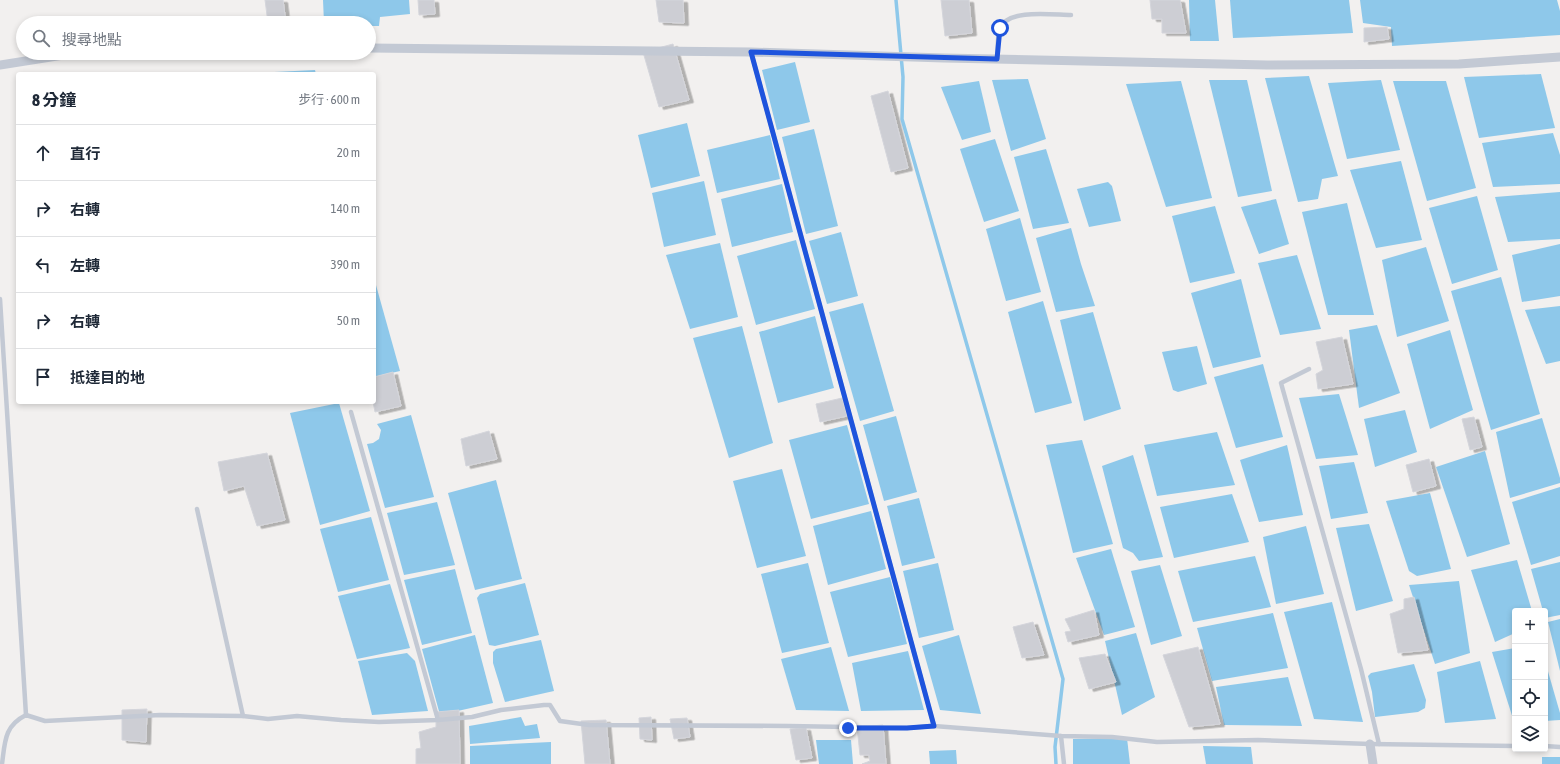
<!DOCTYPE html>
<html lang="zh-TW">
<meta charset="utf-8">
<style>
:root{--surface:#fff;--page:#f6f6f7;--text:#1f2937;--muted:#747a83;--line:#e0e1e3}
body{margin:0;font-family:"Asap Condensed","Noto Sans TC",sans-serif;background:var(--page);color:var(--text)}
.controls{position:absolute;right:12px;bottom:12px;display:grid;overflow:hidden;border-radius:4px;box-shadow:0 2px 6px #0003}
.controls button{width:36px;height:36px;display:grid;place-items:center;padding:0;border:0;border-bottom:1px solid var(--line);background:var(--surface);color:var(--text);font:20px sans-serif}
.stop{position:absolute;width:12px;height:12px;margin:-9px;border:3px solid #1e54dd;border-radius:50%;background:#fff}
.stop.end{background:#1e54dd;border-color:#fff;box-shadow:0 1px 4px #0008}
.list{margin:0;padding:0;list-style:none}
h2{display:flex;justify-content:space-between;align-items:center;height:52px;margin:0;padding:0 16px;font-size:17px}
h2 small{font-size:13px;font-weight:400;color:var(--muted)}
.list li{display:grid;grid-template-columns:26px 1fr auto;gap:12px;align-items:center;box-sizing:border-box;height:56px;padding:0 16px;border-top:1px solid var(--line)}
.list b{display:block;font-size:15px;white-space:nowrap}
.list em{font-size:13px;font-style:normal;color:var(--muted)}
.icon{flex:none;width:22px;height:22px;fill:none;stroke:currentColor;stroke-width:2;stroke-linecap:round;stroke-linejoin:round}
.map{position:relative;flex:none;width:1560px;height:764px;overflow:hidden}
.search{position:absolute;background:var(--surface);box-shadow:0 2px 6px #0003;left:16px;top:16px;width:360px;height:44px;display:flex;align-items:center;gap:10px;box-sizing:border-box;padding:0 14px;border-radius:22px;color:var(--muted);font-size:15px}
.panel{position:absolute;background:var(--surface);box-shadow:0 2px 6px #0003;left:16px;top:72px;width:360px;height:332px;border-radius:4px}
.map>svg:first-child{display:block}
</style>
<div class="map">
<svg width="1560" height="764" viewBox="0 0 1560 764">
<defs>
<filter id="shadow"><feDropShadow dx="4.5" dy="2.5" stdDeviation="0" flood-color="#0004"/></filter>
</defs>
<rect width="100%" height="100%" fill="#f2f0ef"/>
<g fill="#8ec8ea">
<polygon points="323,0 409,0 410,14 380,17 379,26 369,26 369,23 324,23"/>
<polygon points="1189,0 1215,0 1219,41 1190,41"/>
<polygon points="1230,0 1349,0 1353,33 1233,38"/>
<polygon points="1360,0 1557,0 1560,11 1560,35 1392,46 1391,27 1363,23"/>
<polygon points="795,62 810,122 777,130 762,70"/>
<polygon points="315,70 316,74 236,74"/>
<polygon points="1541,74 1555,128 1479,138 1464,77"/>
<polygon points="1309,76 1338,176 1322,179 1318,199 1298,202 1265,78"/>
<polygon points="1028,79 1046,139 1011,151 992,80"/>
<polygon points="1209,80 1247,80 1272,191 1238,197"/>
<polygon points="1381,80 1400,150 1347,159 1328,83"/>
<polygon points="979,81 991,132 962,140 941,87"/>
<polygon points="1181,81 1212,198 1166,207 1126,84"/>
<polygon points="1393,81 1446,81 1476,188 1427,201"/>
<polygon points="687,123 700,176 651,188 638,135"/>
<polygon points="814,129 838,226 806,234 782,137"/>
<polygon points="1553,133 1560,155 1560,184 1493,187 1482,143"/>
<polygon points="770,135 780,179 717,193 707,150"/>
<polygon points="995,139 1019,211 984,222 960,149"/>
<polygon points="1046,149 1069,223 1033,229 1014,157"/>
<polygon points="1401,161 1422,240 1376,248 1350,170"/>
<polygon points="704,181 716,235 664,247 652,193"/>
<polygon points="1108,182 1112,186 1121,221 1089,227 1077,189"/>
<polygon points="782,184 793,232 732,247 721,199"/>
<polygon points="1560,192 1560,239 1508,242 1495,197"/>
<polygon points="1477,196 1498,270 1452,284 1429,208"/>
<polygon points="1276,199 1289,244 1259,254 1241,207"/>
<polygon points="1347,203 1374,315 1328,315 1302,212"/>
<polygon points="1215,206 1235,273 1190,283 1172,216"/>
<polygon points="1020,218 1041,292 1006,301 986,229"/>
<polygon points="1071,228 1081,264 1095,306 1056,312 1036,238"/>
<polygon points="841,232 858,296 827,304 809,241"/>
<polygon points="796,240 815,309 756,325 737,256"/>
<polygon points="720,243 738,317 690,329 666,255"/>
<polygon points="1560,244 1560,296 1522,302 1512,255"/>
<polygon points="1426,247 1449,321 1397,337 1382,260"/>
<polygon points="1297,255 1321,329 1280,335 1258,263"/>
<polygon points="1501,277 1540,414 1491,430 1451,291"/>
<polygon points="374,278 400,371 374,377"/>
<polygon points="1241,279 1261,357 1213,368 1191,293"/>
<polygon points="1043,301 1072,403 1035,413 1008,312"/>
<polygon points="863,303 894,411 860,421 829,312"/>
<polygon points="1560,306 1560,361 1546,364 1525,310"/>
<polygon points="1093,312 1121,409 1084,421 1060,320"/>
<polygon points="815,316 834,388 778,403 759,332"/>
<polygon points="1377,325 1400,393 1359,408 1349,330"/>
<polygon points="742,326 773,443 729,458 693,338"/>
<polygon points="1450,330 1473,410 1430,429 1407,344"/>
<polygon points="1197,346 1207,384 1178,392 1173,390 1162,352"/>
<polygon points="1263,364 1283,437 1236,448 1214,377"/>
<polygon points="1339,394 1358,455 1316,459 1299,398"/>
<polygon points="339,403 370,511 320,525 290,413"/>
<polygon points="1405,410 1417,452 1375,467 1364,419"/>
<polygon points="411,415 434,497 385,508 367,444 373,443 379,439 381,430 377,424"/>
<polygon points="896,416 917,492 884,501 863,425"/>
<polygon points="1542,418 1560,478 1560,483 1510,498 1496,432"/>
<polygon points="847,425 869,504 811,519 789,440"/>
<polygon points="1217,432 1235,485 1157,496 1144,445"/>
<polygon points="1082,440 1113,544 1073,553 1046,445"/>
<polygon points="1287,445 1303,515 1259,522 1240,460"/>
<polygon points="1485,451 1510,544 1467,557 1436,467"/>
<polygon points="1133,455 1163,557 1139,561 1133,553 1123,548 1102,466"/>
<polygon points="1354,462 1368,513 1331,519 1319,466"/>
<polygon points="782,469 806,556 757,568 733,481"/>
<polygon points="496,480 522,579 475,590 448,493"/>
<polygon points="1560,487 1560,556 1531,565 1512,502"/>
<polygon points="1430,493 1451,569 1417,576 1409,571 1386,501"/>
<polygon points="1232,494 1249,542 1174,558 1160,507"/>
<polygon points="919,498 935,558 902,566 887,506"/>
<polygon points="437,502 455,565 404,575 387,513"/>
<polygon points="871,511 886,569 828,585 813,526"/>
<polygon points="371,517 389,580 338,592 320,529"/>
<polygon points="1369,524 1393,601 1356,611 1336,528"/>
<polygon points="1306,526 1324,594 1276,604 1263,537"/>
<polygon points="1111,549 1135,627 1104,635 1076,558"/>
<polygon points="1255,556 1271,607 1193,622 1178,571"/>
<polygon points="1517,560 1532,611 1515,611 1515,633 1495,642 1471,570"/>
<polygon points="1560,562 1560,615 1545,618 1545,611 1543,611 1531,569"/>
<polygon points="808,563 829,643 782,653 761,574"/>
<polygon points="938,563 954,630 919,638 903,571"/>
<polygon points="1160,565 1182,636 1151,645 1131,571"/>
<polygon points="455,569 472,633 422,645 404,580"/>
<polygon points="890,577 907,644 848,657 830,592"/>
<polygon points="1459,581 1470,653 1435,664 1409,585"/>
<polygon points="525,583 539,635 495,646 489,645 477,598 480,594"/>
<polygon points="390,584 410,648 357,659 338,596"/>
<polygon points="1332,602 1363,722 1314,719 1284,612"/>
<polygon points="1273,613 1288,668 1212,681 1197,628"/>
<polygon points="1560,619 1560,671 1548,622"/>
<polygon points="1136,633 1155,697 1122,715 1105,641"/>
<polygon points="475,635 493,703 440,715 422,649"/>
<polygon points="959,635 981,714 940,710 922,646"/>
<polygon points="541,640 554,691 505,702 493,663 493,652 496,649"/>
<polygon points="831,647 849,711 796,710 781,659"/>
<polygon points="1515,648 1515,722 1514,722 1492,652"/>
<polygon points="908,651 924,710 861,711 852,663"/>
<polygon points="407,653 415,661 428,711 372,715 358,661"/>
<polygon points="1480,661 1496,719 1445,723 1437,672"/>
<polygon points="1545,661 1560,713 1560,720 1545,721"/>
<polygon points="1414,664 1426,700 1425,708 1418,712 1375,717 1372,692 1368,676 1371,673"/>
<polygon points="1288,677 1302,726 1224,725 1216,687"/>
<polygon points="521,717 525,726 537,724 540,738 470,744 469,726"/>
<polygon points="1127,738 1130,764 1073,764 1073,739"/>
<polygon points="816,740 851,740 853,764 819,764"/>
<polygon points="551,742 551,764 470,764 470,746"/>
<polygon points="1203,746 1251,747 1253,764 1206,764"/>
<polygon points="956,750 957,764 930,764 929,751"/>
<rect x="1542" y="757" width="18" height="7"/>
</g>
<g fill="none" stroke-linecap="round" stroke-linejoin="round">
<polyline stroke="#8ec8ea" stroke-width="3.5" points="896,0 903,77 902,119 1063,679 1055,747 1056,764"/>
</g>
<g fill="#cdced4" stroke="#d4d5db" filter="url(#shadow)">
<polygon points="265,0 283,0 286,23 268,23"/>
<polygon points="418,0 434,0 435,14 419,15"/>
<polygon points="656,0 683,0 684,23 659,22"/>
<polygon points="941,0 969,0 972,33 945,36"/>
<polygon points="1150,0 1180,0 1186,33 1162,33 1162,19 1152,19"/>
<polygon points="1387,27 1389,39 1364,42 1364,28"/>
<polygon points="673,44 689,100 659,107 643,52"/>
<polygon points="888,91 908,168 891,172 871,96"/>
<polygon points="1342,337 1353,384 1318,389 1316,374 1323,370 1316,342"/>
<polygon points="393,372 401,406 375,412 373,402 374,377"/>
<polygon points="842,398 847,416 820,422 816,404"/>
<polygon points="1474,417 1482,447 1470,450 1462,419"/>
<polygon points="489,431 497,459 466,466 461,439"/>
<polygon points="267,453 285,520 257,526 244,486 224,491 218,462"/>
<polygon points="1429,459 1436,486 1413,492 1406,465"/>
<polygon points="1414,597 1428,650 1398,653 1390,614 1404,609 1404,599"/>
<polygon points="1094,610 1099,635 1068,642 1065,632 1071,631 1065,619"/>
<polygon points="1033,622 1044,655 1022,658 1013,627"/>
<polygon points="1198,647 1220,724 1189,727 1163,655"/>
<polygon points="1105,654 1116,682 1089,689 1079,658"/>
<polygon points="147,709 146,742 122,740 122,710"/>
<polygon points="459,710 460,764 416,764 416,749 421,748 419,732 436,727 436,712"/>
<polygon points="651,717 652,740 640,739 639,718"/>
<polygon points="687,718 690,737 674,739 670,719"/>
<polygon points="606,720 610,764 585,764 581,721"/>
<polygon points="883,725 886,764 862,764 870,761 869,755 860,755 857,727"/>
<polygon points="806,728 812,758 796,760 790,729"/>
</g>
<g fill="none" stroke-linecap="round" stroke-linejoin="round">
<g stroke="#c3c9d4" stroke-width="4.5">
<polyline points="751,52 934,726"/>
<path d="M997 59C998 51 997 35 1000 28 1009 8 1054 15 1071 15"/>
<polyline points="0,299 26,715"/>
<polyline points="1309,369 1281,383 1361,669 1379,744"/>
<polyline points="351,412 438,720"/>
<polyline points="197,509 243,716"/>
<polyline points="1061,736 1064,764"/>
<polyline points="1545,746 1560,747"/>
<path d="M2 764C5 742 4 726 26 715L45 721 160 715 243 716 268 719 297 716 341 720 379 722 438 720 472 717 501 710 544 705H550L560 721 589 725 789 726 907 728 934 726 1061 736 1112 737 1157 742 1258 740 1370 744 1515 746"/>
</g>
<g stroke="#c3c9d4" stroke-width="9">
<polyline points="369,48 751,52 944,58 1267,65 1459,64 1560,57"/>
<polyline points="0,65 76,53"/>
<polyline points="1370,744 1373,764"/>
</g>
</g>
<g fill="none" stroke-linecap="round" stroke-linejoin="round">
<polyline stroke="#1e54dd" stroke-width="5" points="848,728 907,728 934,726 751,52 997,59 1000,28"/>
</g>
</svg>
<div class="controls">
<button>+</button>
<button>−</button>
<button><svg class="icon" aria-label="locate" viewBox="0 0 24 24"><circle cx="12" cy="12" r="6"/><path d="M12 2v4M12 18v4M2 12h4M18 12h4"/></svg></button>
<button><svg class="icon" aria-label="layers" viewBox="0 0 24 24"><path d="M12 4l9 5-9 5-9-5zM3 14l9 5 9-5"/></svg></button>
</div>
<div class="stop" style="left:1000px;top:28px"></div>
<div class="stop end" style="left:848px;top:728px"></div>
<div class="search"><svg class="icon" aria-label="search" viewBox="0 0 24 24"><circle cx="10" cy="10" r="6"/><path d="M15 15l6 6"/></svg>搜尋地點</div>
<section class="panel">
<h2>8 分鐘<small>步行 · 600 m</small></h2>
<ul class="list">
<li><svg class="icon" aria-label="ahead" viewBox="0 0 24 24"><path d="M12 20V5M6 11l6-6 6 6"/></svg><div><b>直行</b></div><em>20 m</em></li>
<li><svg class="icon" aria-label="right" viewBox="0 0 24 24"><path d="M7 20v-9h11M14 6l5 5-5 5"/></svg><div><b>右轉</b></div><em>140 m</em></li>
<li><svg class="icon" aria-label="left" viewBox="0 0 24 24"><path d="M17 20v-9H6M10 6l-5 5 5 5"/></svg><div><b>左轉</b></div><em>390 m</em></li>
<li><svg class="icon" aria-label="right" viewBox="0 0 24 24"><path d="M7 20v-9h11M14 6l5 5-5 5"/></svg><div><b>右轉</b></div><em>50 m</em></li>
<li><svg class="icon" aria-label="arrive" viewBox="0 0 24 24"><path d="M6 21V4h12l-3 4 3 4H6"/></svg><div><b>抵達目的地</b></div></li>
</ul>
</section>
</div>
